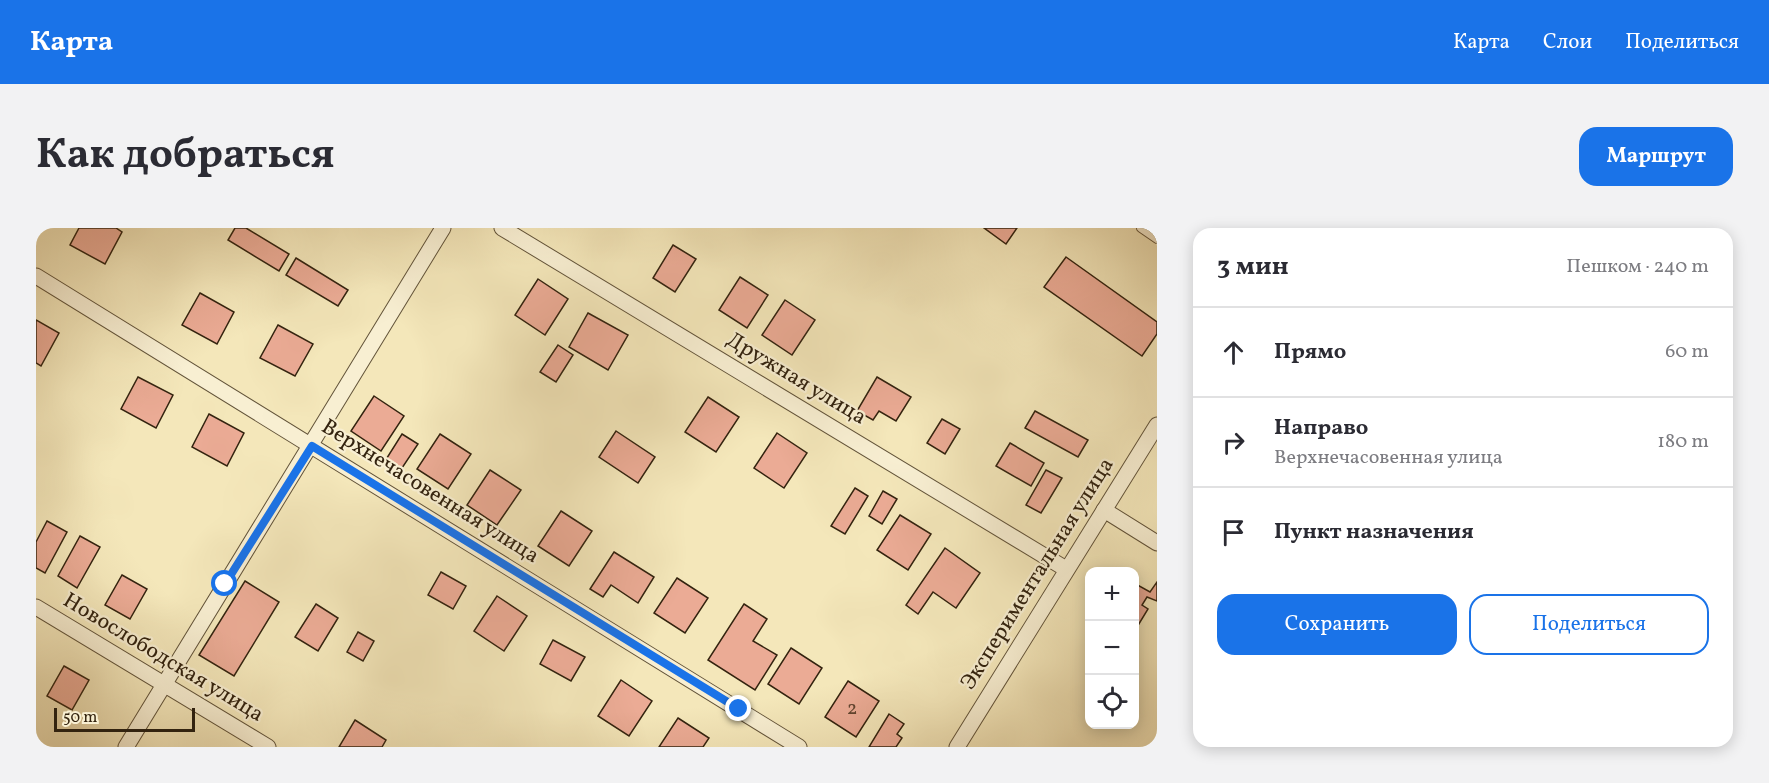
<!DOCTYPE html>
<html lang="ru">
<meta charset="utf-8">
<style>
:root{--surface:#fff;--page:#f2f2f3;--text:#2b2b33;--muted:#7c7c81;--line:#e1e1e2;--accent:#1a73e8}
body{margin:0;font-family:Vollkorn,serif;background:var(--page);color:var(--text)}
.controls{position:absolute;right:18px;bottom:18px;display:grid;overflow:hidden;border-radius:12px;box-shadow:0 3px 15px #0003}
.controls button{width:54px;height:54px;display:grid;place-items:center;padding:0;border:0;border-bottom:2px solid var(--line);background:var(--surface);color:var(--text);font:30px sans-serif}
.scale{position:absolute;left:18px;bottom:15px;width:141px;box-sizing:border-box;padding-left:6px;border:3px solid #33230f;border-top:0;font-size:16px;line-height:21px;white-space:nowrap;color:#33230f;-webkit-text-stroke:4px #f8efd2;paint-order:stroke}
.stop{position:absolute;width:18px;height:18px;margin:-14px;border:4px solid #1a73e8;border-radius:50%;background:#fff}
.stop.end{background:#1a73e8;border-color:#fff;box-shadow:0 2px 6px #0008}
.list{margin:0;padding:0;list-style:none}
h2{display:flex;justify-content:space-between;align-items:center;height:78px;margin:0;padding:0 24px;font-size:26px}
h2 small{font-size:20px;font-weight:400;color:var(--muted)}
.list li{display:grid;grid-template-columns:39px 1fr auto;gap:18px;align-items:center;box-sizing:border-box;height:90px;padding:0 24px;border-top:2px solid var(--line)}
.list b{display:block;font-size:22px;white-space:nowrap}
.list p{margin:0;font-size:20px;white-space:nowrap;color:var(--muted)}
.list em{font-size:20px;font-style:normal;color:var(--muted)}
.actions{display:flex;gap:12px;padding:18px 24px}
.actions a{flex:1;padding:14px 0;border:2px solid var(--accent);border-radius:18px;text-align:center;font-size:21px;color:var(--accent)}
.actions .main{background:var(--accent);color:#fff}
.icon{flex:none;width:33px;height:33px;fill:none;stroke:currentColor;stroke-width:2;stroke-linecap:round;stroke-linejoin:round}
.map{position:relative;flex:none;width:1121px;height:519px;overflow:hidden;border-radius:18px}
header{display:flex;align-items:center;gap:36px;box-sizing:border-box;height:84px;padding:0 30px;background:var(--accent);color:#fff}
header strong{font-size:28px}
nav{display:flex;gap:33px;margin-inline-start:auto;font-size:21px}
.intro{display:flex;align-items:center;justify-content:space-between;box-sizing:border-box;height:144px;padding:0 36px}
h1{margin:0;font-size:42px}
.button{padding:15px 27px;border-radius:18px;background:var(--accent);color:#fff;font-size:21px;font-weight:700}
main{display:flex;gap:36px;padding:0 36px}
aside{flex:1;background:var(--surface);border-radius:18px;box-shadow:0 3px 15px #0003}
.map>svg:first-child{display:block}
</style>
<header>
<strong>Карта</strong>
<nav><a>Карта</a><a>Слои</a><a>Поделиться</a></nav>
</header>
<div class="intro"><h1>Как добраться</h1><a class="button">Маршрут</a></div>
<main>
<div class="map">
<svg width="1121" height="519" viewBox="0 0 1121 519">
<rect width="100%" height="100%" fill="#f4e7ba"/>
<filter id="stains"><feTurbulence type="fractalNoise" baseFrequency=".00333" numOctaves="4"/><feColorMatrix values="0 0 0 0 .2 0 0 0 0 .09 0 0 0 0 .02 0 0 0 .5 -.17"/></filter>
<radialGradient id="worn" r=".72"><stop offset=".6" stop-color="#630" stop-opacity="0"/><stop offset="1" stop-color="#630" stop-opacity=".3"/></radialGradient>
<g fill="#ebab95" stroke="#33230f" stroke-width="1.5">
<polygon points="43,0 80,0 86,4 69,36 34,17"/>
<polygon points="199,0 210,0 253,26 243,43 192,12"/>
<polygon points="948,0 981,0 970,16"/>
<polygon points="637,17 660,31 639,64 617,50"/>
<polygon points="1030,29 1121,94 1121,106 1106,128 1008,59"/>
<polygon points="260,30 312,62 302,78 250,47"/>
<polygon points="704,49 732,67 711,100 683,82"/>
<polygon points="502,51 532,71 509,107 479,87"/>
<polygon points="164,65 198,84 181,116 146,97"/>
<polygon points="749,72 779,92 756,127 726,107"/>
<polygon points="552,85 592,107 572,142 533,119"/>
<polygon points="0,92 23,105 5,138 0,135"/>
<polygon points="242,97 277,116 259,148 224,130"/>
<polygon points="522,117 537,127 520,154 504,144"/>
<polygon points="102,149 137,167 120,200 85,181"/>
<polygon points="841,149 875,169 860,193 843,183 837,192 821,183"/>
<polygon points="338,168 368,188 345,223 315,203"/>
<polygon points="672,169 703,189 680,224 649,204"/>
<polygon points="999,183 1052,212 1042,229 989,200"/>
<polygon points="173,186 208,205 191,238 156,219"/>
<polygon points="906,191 924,201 909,226 891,215"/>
<polygon points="580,203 619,229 602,255 563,229"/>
<polygon points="741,205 771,225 748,260 718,240"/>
<polygon points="366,206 382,216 364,243 349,233"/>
<polygon points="404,206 435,226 412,261 381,241"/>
<polygon points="974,215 1008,235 995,258 960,238"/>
<polygon points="454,242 485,262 461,297 431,277"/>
<polygon points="1010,242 1026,250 1005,285 990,277"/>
<polygon points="819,260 832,268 809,306 795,298"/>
<polygon points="847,263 861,271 846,296 833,288"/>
<polygon points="525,283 556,303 533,338 502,318"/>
<polygon points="864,287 895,306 872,342 841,322"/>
<polygon points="11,293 31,304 9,345 0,340 0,314"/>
<polygon points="44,308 64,319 41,360 22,348"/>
<polygon points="909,320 944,345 920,380 897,364 882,386 870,377"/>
<polygon points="578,324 618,349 602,375 575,357 567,369 554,361"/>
<polygon points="405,344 430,358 417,381 392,367"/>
<polygon points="86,347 111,361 94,391 69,377"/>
<polygon points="641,350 672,370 649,405 618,385"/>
<polygon points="209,353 243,374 198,448 163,427"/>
<polygon points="1121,354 1121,373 1111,369 1106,377 1112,381 1098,404 1098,355 1114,364"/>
<polygon points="461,368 491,388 468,423 438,403"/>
<polygon points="280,376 302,390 282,423 259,409"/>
<polygon points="708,376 731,391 717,413 741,427 719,462 672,432"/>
<polygon points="322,404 338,413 327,433 311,424"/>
<polygon points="517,412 549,429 535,453 504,436"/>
<polygon points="755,420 786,440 763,476 732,456"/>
<polygon points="28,438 53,452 36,482 11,468"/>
<polygon points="585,452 616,473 593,508 562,488"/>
<polygon points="812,453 843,473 820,509 789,489"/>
<polygon points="853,486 868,496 861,506 866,510 860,519 833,519"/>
<polygon points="642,490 673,510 667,519 623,519"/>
<polygon points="319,492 350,512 346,519 303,519"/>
</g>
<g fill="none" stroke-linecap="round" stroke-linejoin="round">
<g stroke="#63543a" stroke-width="10">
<polyline id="service" points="1105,0 1121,11"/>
</g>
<g stroke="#63543a" stroke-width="17">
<g id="minor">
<polyline points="466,0 1030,341"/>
<polyline points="0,48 763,519"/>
<polyline points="1068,282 1121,315"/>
<polyline points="0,379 232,519"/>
<polyline points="90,519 407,0"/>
<polyline points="921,519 1121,197"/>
</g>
</g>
<use href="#service" stroke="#f8efd2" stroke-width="8"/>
<use href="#minor" stroke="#f8efd2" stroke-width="15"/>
</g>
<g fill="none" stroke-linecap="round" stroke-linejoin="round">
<polyline stroke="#1a73e8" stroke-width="8" points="189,356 276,218 703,481"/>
</g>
<g text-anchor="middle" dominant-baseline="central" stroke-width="4.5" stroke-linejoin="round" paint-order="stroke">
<g font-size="20" fill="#614530">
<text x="816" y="481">2</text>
</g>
<g font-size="22" fill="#33230f" stroke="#f8efd2">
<text transform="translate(760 151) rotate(31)">Дружная улица</text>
<text transform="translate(394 264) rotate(32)">Верхнечасовенная улица</text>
<text transform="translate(1002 346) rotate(-58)">Экспериментальная улица</text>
<text transform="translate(127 430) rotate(31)">Новослободская улица</text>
</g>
</g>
<rect width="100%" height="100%" filter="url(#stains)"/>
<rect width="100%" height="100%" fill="url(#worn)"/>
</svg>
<div class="controls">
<button>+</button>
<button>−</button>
<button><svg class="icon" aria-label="locate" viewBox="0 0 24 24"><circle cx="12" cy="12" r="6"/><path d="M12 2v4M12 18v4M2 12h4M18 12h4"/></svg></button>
</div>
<div class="scale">50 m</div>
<div class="stop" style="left:189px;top:356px"></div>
<div class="stop end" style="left:703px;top:481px"></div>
</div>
<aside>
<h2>3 мин<small>Пешком · 240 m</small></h2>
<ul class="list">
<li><svg class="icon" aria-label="ahead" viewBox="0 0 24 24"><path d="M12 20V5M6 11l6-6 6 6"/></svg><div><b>Прямо</b></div><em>60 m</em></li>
<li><svg class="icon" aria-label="right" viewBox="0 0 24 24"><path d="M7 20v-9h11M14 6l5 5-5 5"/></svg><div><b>Направо</b><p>Верхнечасовенная улица</p></div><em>180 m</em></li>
<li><svg class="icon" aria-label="arrive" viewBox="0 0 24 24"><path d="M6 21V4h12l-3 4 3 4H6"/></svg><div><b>Пункт назначения</b></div></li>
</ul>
<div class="actions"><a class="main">Сохранить</a><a>Поделиться</a></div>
</aside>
</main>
